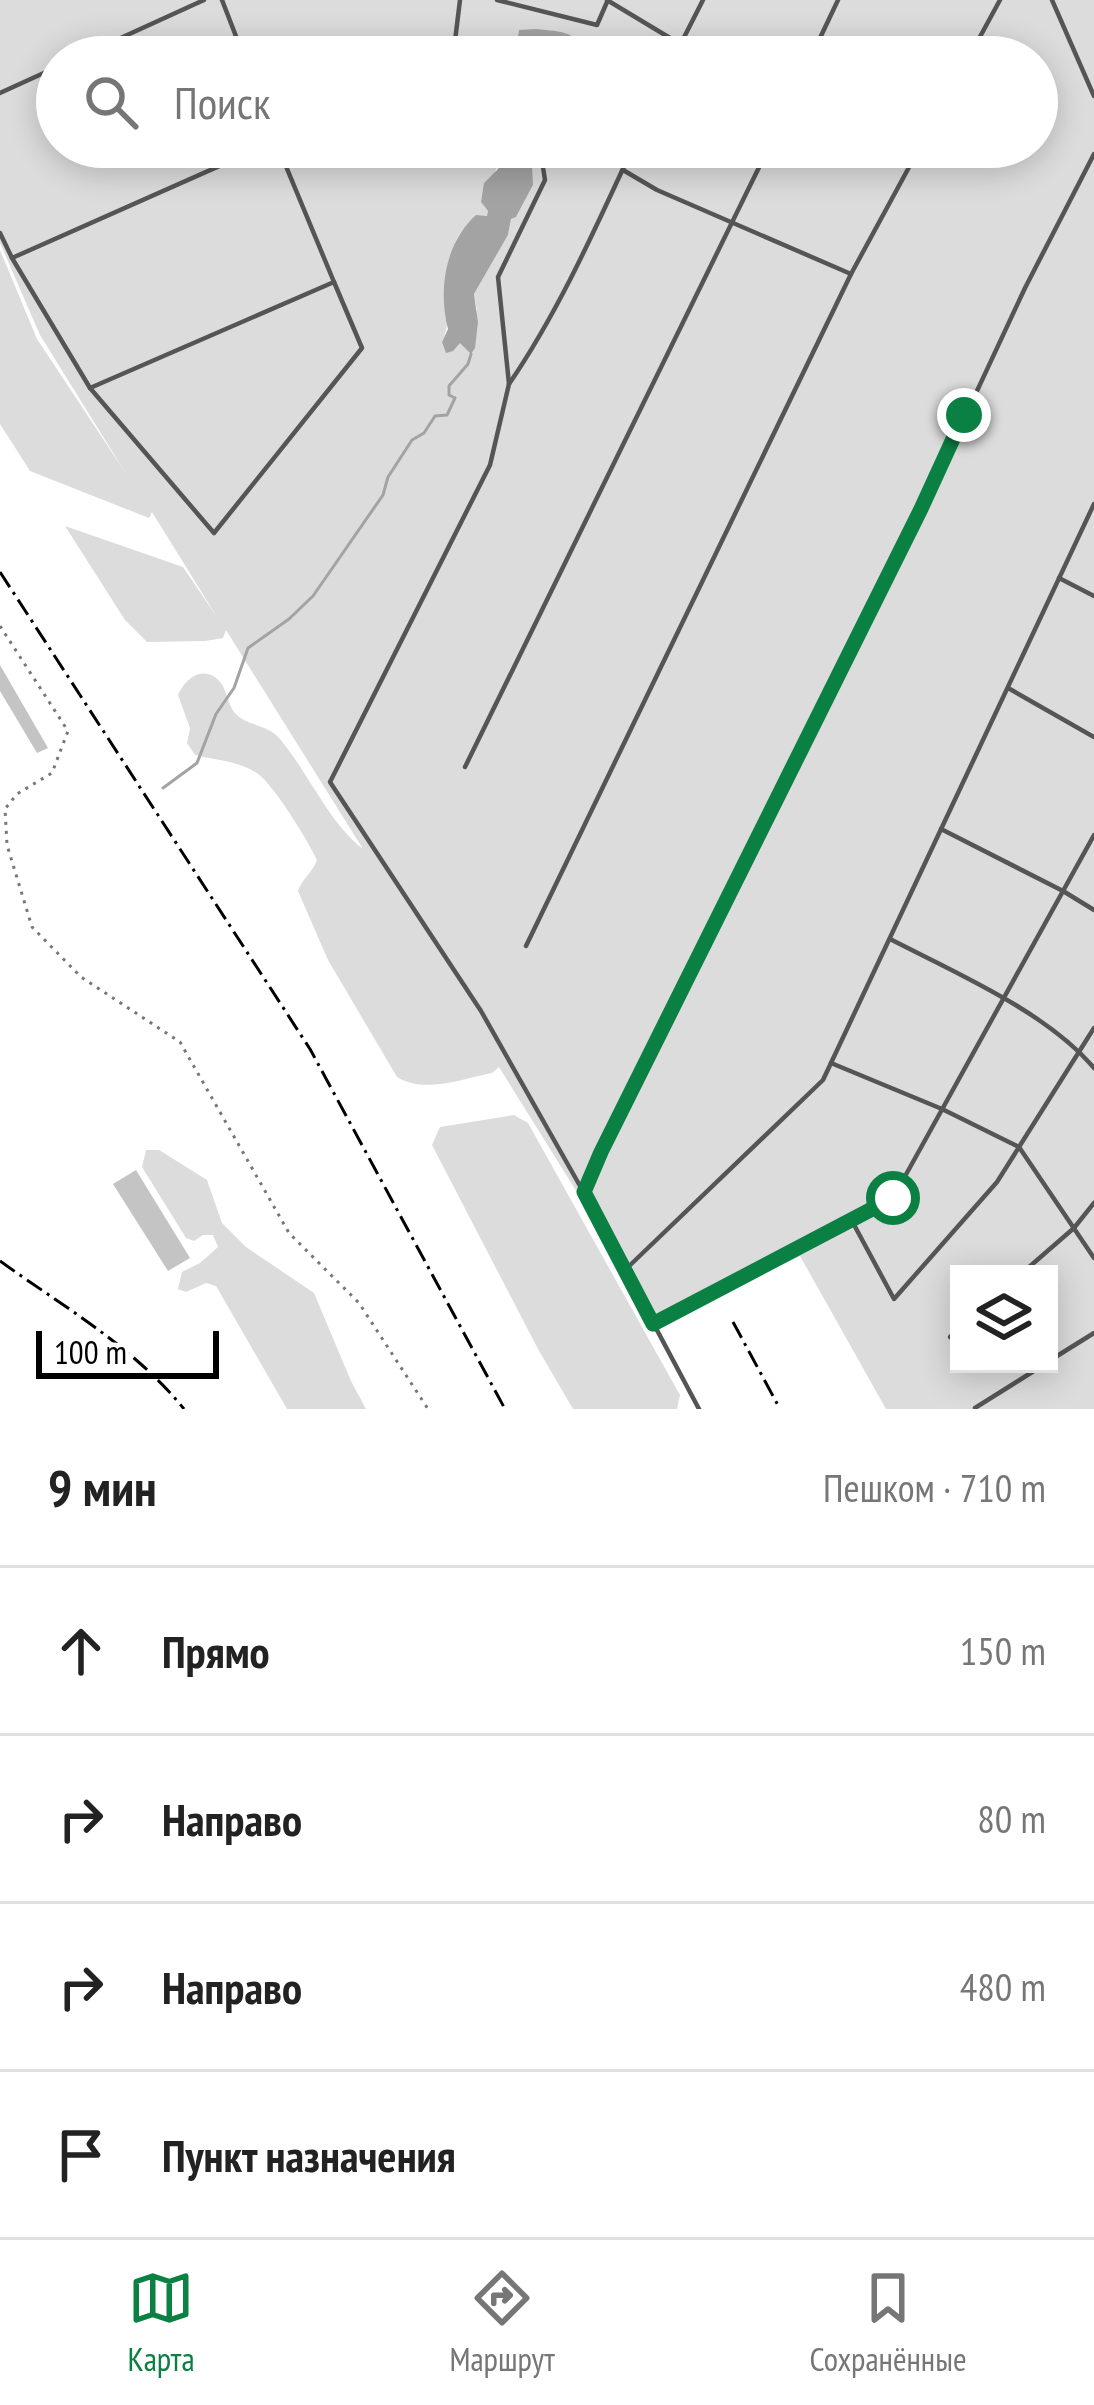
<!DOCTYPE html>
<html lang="ru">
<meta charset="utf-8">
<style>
:root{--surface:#fff;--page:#f2f2f2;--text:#222;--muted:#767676;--line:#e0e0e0;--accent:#0b8043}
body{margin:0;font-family:"PT Sans Narrow",sans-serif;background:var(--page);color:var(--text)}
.controls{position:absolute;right:36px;bottom:36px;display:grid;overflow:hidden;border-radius:0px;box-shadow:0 6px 30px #0003}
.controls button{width:108px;height:108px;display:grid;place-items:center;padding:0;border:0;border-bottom:3px solid var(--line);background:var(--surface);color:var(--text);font:60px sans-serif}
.scale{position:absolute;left:36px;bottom:30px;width:183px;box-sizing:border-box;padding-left:12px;border:6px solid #000;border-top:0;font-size:33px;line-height:42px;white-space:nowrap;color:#000;-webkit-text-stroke:9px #fff;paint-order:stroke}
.stop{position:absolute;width:36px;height:36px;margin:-27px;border:9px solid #0b8043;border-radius:50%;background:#fff}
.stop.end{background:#0b8043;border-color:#fff;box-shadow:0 3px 12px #0008}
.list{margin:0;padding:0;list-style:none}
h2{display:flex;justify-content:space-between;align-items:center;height:156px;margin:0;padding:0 48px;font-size:51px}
h2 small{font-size:39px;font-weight:400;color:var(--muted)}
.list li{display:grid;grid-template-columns:78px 1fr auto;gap:36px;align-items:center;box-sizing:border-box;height:168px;padding:0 48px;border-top:3px solid var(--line)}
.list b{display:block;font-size:45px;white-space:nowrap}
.list em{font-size:39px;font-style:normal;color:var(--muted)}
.icon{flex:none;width:66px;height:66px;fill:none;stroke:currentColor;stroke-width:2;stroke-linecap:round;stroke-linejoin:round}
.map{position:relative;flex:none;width:1094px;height:1409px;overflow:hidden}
.search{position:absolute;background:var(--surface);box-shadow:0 6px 30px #0003;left:36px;right:36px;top:36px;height:132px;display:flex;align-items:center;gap:30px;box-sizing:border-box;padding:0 42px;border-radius:66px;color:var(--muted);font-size:45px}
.sheet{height:828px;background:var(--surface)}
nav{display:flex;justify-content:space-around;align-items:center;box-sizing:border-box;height:168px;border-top:3px solid var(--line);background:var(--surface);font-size:33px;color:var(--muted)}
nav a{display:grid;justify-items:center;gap:6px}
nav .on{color:var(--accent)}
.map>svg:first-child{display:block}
</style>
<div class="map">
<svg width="1094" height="1409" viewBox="0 0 1094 1409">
<rect width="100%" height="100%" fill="#fff"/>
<g fill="#dcdcdc" fill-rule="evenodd">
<path d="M0 0H1094V1409H886L800 1256 659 1324 499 1067 492 1073C461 1079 425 1094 397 1077L328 960 298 891C302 879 312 873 317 860 308 841 274 785 258 774 240 761 216 760 195 755L187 743 190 728 178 695C185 678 205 663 221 683 228 693 228 708 238 716 250 726 268 725 279 738 309 773 328 822 363 849L226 630 223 638 205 641 147 642 125 620 65 526 183 567 217 617 152 512 149 518 30 471 0 424V250L37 339 125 472 40 335 0 243ZM519 30C550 31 574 26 588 57H1037V147H57V57H514ZM500 161 533 185 516 217 511 219 508 235 474 294 477 310 471 353 460 342H442C458 309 438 248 468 225 474 221 480 219 487 217L488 211 481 202ZM959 1274H1049V1364H959Z"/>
<polygon points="514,1115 528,1123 680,1395 677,1409 573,1409 538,1349 432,1145 440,1127"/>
<polygon points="146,1150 159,1150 207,1180 222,1223 246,1247 314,1293 351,1381 366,1409 287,1409 216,1286 206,1283 186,1292 178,1289 182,1272 200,1263 218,1247 213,1235 203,1235 194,1241 186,1238 142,1167"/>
</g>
<g fill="#a3a3a3">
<path d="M536 29C564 32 575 30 588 57H514L519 30Z"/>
<path d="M508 157 525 161 532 167 533 185 516 217 511 219 508 235 474 294 478 322 475 348 471 354 460 343 453 351 446 353 442 342 448 329C438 290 445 243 476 215L487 216 488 211 481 202 484 183 498 169 500 161Z"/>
</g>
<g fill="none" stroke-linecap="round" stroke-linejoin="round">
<polyline stroke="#a3a3a3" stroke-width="3" points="163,788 197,763 216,714 234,688 248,648 289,619 313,596 383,495 388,477 412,440 424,433 435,416 447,415 455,398 449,395 449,386 468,364 471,354"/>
</g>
<g fill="#c4c4c4">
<polygon points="0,665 48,748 37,753 0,691"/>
<polygon points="136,1170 190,1258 168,1271 113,1184"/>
</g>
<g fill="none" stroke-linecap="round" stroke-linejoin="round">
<polyline stroke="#777" stroke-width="3" stroke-dasharray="3 6" stroke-linecap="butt" points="0,626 68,731 52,773 17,794 5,809 7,845 32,927 81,977 180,1042 289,1233 359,1303 428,1409"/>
<g stroke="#555" stroke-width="4.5">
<polyline points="222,0 244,57"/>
<polyline points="497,0 597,25 607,2"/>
<polyline points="607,0 680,44"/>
<polyline points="1052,0 1094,96"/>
<polyline points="79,57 204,0"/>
<polyline points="453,57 460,0"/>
<polyline points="674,57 703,0"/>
<polyline points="811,57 838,0"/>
<polyline points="969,57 1000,0"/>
<polyline points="0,93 57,67"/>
<polyline points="520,147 542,161 545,180 498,277 509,384 490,465 330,782 481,1011 584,1193 699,1409"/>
<polyline points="623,170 657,190 851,274"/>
<polyline points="0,233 12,258 262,147"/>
<polyline points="12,258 90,388 214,533 362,348 334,282"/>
<path d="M509 384C559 311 596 227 633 147"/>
<polyline points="90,388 334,282 278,147"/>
<polyline points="1059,578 1094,596"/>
<polyline points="1008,688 1094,737"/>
<polyline points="465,767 769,147"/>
<polyline points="941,829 1063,891 1094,910"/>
<path d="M890 939C954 972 1047 1012 1094 1068"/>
<polyline points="526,946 851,274 920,147"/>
<polyline points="831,1063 942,1109 1019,1147 1094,1258"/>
<polyline points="584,1193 601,1152 921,511 1025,288 1094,154"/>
<polyline points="852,1221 894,1299 997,1182 1094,1028"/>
<polyline points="625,1270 823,1080 1094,504"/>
<polyline points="1021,1274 1074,1228 1094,1203"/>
<polyline points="653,1324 893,1198 1094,835"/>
<polyline points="950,1337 959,1329"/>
<polyline points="1049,1361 1094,1333"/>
<polyline points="975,1408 1045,1364"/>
</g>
<g stroke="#000" stroke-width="3" stroke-dasharray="18 6 3 6" stroke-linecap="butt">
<polyline points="0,572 310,1049 505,1409"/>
<path d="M0 1261C64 1307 134 1347 184 1409"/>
<polyline points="733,1322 780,1409"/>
</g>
</g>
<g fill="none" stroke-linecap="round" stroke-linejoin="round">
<polyline stroke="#0b8043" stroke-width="15" points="893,1198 653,1324 584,1192 601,1152 920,511 964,415"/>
</g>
</svg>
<div class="controls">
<button><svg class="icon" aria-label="layers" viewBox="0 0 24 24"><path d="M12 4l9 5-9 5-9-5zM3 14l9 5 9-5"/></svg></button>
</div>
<div class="scale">100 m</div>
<div class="stop" style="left:893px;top:1198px"></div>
<div class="stop end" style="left:964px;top:415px"></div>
<div class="search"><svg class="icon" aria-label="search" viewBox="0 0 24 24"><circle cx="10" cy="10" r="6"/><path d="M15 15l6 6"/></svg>Поиск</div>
</div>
<section class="sheet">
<h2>9 мин<small>Пешком · 710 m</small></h2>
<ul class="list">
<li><svg class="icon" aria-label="ahead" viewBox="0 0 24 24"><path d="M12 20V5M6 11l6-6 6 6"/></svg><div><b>Прямо</b></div><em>150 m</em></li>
<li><svg class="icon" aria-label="right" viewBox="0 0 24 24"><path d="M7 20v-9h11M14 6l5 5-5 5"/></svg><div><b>Направо</b></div><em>80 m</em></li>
<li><svg class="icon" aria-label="right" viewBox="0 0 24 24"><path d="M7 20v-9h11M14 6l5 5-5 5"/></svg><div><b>Направо</b></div><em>480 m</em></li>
<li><svg class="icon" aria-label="arrive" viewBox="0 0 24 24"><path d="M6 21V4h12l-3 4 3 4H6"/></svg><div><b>Пункт назначения</b></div></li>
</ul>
</section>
<nav>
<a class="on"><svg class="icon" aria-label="map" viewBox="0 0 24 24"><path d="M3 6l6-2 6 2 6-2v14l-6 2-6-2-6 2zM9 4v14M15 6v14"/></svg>Карта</a>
<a><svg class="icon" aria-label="directions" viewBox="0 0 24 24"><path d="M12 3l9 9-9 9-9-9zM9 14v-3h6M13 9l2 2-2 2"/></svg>Маршрут</a>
<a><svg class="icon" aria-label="saved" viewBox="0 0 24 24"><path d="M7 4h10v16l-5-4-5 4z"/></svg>Сохранённые</a>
</nav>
